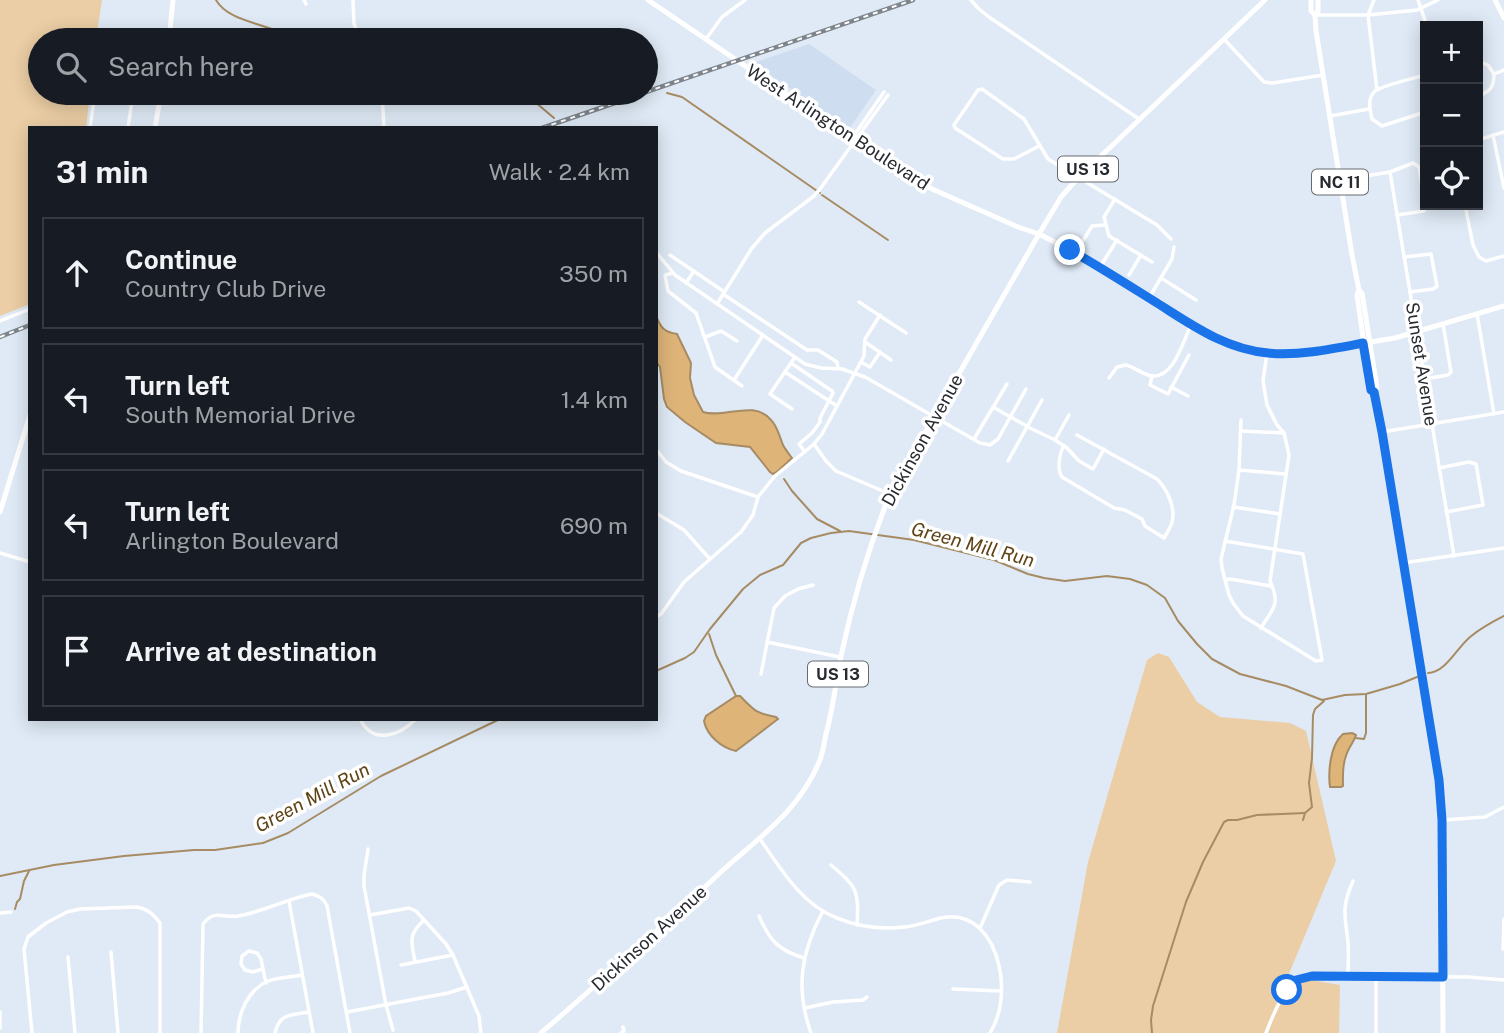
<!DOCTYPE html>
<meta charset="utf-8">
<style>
:root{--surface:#171b24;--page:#242831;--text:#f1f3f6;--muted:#9ea1a6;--line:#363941}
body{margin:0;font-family:"Public Sans",sans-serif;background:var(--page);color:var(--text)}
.controls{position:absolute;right:21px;top:21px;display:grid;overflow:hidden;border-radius:0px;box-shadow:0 4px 18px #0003}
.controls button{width:63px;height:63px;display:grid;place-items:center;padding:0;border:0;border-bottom:2px solid var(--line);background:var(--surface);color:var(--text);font:35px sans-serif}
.stop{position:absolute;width:21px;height:21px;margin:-16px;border:5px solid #1a73e8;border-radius:50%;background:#fff}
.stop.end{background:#1a73e8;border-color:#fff;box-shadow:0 2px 7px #0008}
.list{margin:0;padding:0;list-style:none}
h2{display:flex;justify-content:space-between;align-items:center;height:91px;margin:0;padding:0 28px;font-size:30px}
h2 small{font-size:23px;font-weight:400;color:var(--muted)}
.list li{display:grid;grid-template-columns:46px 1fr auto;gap:21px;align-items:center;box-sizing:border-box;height:112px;margin:0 14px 14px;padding:0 14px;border:2px solid var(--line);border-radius:0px}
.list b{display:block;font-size:26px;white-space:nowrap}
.list p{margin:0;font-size:23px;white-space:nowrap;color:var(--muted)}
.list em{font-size:23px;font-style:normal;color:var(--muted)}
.icon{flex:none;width:38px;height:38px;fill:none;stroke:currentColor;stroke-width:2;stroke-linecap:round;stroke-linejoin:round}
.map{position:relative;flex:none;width:1504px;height:1033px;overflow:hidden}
.search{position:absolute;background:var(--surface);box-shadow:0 4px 18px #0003;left:28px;top:28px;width:630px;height:77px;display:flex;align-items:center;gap:18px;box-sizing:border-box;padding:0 24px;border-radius:38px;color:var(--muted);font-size:26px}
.panel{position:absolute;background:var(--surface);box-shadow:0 4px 18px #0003;left:28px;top:126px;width:630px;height:595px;border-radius:0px}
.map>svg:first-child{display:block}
</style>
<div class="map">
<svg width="1504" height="1033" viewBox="0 0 1504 1033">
<rect width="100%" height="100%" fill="#dfeaf6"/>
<polygon fill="#ceddef" points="809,44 876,90 849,129 753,63"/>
<g fill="#ebcea5">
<polygon points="0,0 102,0 96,40 40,40 40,93 90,93 86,128 30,128 30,304 0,316"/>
<polygon points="1158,653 1169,657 1197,702 1220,717 1290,723 1306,731 1336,861 1288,976 1340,985 1339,1033 1057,1033 1088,862 1147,660"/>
</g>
<g fill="#deb479" stroke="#a78b63" stroke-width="2">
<path d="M656 316C661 328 664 332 677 334L691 363 690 378 694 395 703 412C724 419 754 399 771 420 778 427 779 436 783 445 785 449 789 454 792 458L778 471 773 474 770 472 750 447 716 443 685 422 667 407 664 399 660 367 656 362Z"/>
<path d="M736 696H740C755 711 755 713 776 717L778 719 736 751C722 748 707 736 704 721L706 716Z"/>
<path d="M1352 733 1356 735C1354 742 1348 748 1346 756 1342 766 1343 776 1343 786L1341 787H1330C1328 772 1330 745 1343 734Z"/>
</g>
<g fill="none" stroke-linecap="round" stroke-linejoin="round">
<g stroke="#a78b63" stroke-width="2">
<path d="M216 0C227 19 255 22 274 30L278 32 283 40"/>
<polyline points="505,93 535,102 554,118"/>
<polyline points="667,93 682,97 820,193"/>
<polyline points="822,195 888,240"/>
<polyline points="784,479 792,491 817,519 840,531"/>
<polyline points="709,634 716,655 736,696"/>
<polyline points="656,671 685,658 694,652 710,629 743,589 760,575 783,565 801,543 811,538 831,533 849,531 914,540 994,560 1028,574 1044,578 1065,581 1107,576 1130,579 1147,585 1165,598 1178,621 1197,644 1212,659 1240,674 1286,686 1322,700 1345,695 1366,694 1400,684 1417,677"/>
<path d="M1428 673C1445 673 1456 649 1470 637 1480 629 1492 622 1504 616"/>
<polyline points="1355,738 1364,739 1366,733 1366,695"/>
<polyline points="1303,820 1305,813 1312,807 1309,783 1312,758 1313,715 1315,709 1324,701"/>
<polyline points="0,876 54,865 124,856 194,850 215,850 263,843 288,833 381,776 500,719"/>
<polyline points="15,909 17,902 20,899 24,881 29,871"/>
<polyline points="1152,1033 1151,1020 1153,1006 1186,902 1203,862 1224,822 1228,820 1237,820 1257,815 1305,813"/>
</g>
<g stroke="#fff" stroke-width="3.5">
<polyline points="304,0 306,4"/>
<polyline points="353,0 354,24 361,40"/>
<polyline points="971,0 978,8 989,17 1139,119"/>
<polyline points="1374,0 1368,15 1377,90"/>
<polyline points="1418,0 1427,26"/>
<polyline points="1316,15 1368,15 1417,10 1438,0"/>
<polyline points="706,39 722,17 745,0"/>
<polyline points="1224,39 1264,82 1273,83 1323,75"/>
<polyline points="1478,61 1488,65 1494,74"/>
<polyline points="1494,74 1504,70"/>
<path d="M1425 75C1415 78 1381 86 1375 91 1367 98 1370 110 1372 119L1382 126 1425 112"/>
<polyline points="382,93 384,128"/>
<path d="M1478 96C1490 92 1494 87 1494 74"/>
<polyline points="1330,116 1369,109"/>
<polyline points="90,128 95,93"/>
<polyline points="128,128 133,93"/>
<polyline points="1493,135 1504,188"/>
<polyline points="854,138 855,134 884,92"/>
<polyline points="1478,140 1504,132"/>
<polyline points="1039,146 1014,159 1003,159 955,128 954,125 978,90 982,89 1024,119 1048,159 1157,225 1171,239"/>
<polyline points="1390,172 1454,556"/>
<polyline points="1340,180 1390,172 1413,163 1419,167 1425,206 1424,211 1397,215"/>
<polyline points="1115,199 1104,217 1109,236 1152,262"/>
<polyline points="1465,205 1473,245 1479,257 1486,261 1504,256"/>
<polyline points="1081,244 1092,226 1105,225"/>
<polyline points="656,252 675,275 805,364 821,368 842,369 865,377 980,443 990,445 998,439 1026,389"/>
<polyline points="670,255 723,291"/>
<polyline points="1404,257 1431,254 1437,286 1433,289 1410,292"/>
<polyline points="1100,267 1117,240"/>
<polyline points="673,273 665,275 668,291 696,313 715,367 742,386"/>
<polyline points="1129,275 1141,255"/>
<polyline points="1161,278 1196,300"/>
<polyline points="686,283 694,271"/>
<polyline points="723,294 807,350 818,350 837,362 838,368"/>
<polyline points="1149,298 1172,259 1174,247"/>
<polyline points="859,302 906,333"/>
<polyline points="717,304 752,248 765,233 814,196 820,189 888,95"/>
<polyline points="1477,314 1494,414"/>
<polyline points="0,321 30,309"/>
<polyline points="705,337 721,331 737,341"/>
<polyline points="865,342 891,360"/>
<polyline points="861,362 870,367 880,352"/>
<polyline points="791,363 832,391 833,393 820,418 820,422"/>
<polyline points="785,372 837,406"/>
<polyline points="1152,376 1150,385 1168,394 1189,355"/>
<path d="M1109 378 1117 367 1126 365C1135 367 1143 375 1152 376 1174 378 1183 341 1191 325"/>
<polyline points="1424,379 1448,375 1451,372 1443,324"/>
<polyline points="734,380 763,335"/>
<polyline points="1171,387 1188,396"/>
<polyline points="993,407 1030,428 1055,440 1067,448 1079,461 1093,469 1104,449"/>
<polyline points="792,409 770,394 795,357"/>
<polyline points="1241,431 1284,433"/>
<polyline points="1382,432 1504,412"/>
<polyline points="974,439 1007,384"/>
<polyline points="1055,440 1069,415"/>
<polyline points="814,444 826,461 836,471 890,494"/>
<path d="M1064 446C1059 453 1057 470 1062 477L1114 508 1125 510 1142 519 1145 526 1164 538C1167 533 1171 527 1172 522 1176 508 1167 489 1157 479L1077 435"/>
<polyline points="656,449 666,462 681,471 758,497"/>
<polyline points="805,452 799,444 812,433 820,422"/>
<polyline points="1008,461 1042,400"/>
<polyline points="1439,468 1469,462 1476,464 1483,505 1446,512"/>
<polyline points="1239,470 1286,474"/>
<polyline points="1233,507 1280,514"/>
<polyline points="656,513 684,530 709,558"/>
<polyline points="1225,541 1303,554 1322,660 1316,661 1243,616 1233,603 1229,595 1222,568 1221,559 1234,505 1239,470 1241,420"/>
<polyline points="0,553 30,562"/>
<polyline points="1403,563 1504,548"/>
<polyline points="1225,580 1230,579 1271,586"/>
<polyline points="656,617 661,614 684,582 741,532 753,515 758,497 775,476 814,444 822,434 864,356 865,339 880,315"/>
<path d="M1261 628C1273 608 1281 605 1270 581L1289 455 1284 433 1277 425 1267 405 1263 381 1267 353"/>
<polyline points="767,642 840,657"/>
<polyline points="761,674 774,608 785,596 798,589 813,585"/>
<path d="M360 719C373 745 399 736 416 719"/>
<polyline points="1443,820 1485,817 1504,807"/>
<path d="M760 839C781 869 801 904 837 918 859 927 881 930 905 927 917 926 929 921 941 918 973 911 993 937 999 966 1004 987 1002 1014 990 1033"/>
<polyline points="368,849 364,875 364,886 386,1005 393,1030"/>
<path d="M831 865C857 887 859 890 857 925"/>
<polyline points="289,901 313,1033"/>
<polyline points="0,913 11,912"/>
<polyline points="370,915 409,908 416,911 446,944 453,955 479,1016 481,1033"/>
<path d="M759 916C770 941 778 950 804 958"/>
<polyline points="980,928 999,885 1007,880 1030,882"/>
<polyline points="1503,949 1504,919"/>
<polyline points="111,952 118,1033"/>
<polyline points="68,957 75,1033"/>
<path d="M415 961C411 941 408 935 424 920"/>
<polyline points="401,965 453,955"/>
<polyline points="263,969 261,959 257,953 249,951 242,956 241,964 245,970 253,972 263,969 266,983"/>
<path d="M1348 976C1348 965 1349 953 1348 942 1345 915 1341 908 1353 881"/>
<polyline points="1376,977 1376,1033"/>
<polyline points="953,989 1001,991"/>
<polyline points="805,1008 833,1002 863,1000 867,997"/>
<polyline points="0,1012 0,1028"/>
<polyline points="347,1012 448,993 467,987"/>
<path d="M32 1033 24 949 28 937 46 923 67 912 80 909 137 907C148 909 153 914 160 923V1033"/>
<path d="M201 1033 203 924C215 909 222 918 238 916 263 912 286 899 312 894 320 896 324 899 327 906L350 1033"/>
<path d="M238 1033C238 1013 248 990 268 981 278 977 292 977 302 975"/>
<path d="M275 1033C279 1013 292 1015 309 1012"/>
<polyline points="621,1033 624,1031 623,1027"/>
<path d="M811 1033C795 989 801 952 823 911"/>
<path d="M1266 1033C1271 1020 1283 989 1295 981 1300 977 1306 977 1312 976L1468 977 1504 980"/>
</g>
<g stroke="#fff" stroke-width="5">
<polyline points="648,0 854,140 932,189 1018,227 1039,234 1070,250 1100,267 1191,325 1222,341 1237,347 1267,353 1285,354 1328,349 1395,338 1504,306"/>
<polyline points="1311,0 1311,11 1315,15 1316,31 1352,255 1359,290 1362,293 1377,388 1374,392"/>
<polyline points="1495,0 1504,18"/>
<polyline points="1315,15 1318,12 1318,0"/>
<polyline points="169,40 173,0"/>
<polyline points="155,128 161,93"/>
<polyline points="1359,290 1357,295 1369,379 1371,390 1374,392 1382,432 1439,780 1442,820 1443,1033"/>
<polyline points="0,512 30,415"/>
<path d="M541 1033C603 979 664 926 723 870 762 835 799 811 820 760 823 752 824 743 826 734 833 708 836 682 841 656 853 600 869 546 890 494L1039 234 1061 197 1078 178 1265 0"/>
</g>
<g stroke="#7e858d" stroke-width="4.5">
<g id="rail">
<polyline points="646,92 913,0"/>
<polyline points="542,128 644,93"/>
<polyline points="0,337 30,325"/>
</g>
</g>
<use href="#rail" stroke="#fff" stroke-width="2" stroke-dasharray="5" stroke-linecap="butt"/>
</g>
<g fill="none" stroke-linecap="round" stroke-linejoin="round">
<path stroke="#1a73e8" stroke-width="9" d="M1070 250C1100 267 1128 285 1157 303 1192 325 1225 349 1268 353 1299 356 1332 349 1363 343L1371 390 1374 392 1382 432 1439 780 1442 820 1443 977 1312 976 1296 980 1287 990"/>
</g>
<g text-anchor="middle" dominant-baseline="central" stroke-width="7" stroke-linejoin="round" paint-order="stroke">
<g fill="#fff" stroke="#686b6e" stroke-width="2">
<rect x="1058" y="156.5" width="60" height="25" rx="5"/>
<rect x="1312" y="169.5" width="56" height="25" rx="5"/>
<rect x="808" y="661.5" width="60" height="25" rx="5"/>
</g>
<g font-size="16" font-weight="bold" fill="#272b30">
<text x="1088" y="169">US 13</text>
<text x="1340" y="182">NC 11</text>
<text x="838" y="674">US 13</text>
</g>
<g font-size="18" fill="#272b30" stroke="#fff">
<text transform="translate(838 127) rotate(33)">West Arlington Boulevard</text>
<text transform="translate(1422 364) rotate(81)">Sunset Avenue</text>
<text transform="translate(922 440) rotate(-61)">Dickinson Avenue</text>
<text transform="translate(649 938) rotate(-42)">Dickinson Avenue</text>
</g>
<g font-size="19" font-style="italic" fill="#5f4315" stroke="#fff">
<text transform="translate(973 544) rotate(15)">Green Mill Run</text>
<text transform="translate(312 797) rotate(-28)">Green Mill Run</text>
</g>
</g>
</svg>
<div class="controls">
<button>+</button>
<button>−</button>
<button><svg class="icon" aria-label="locate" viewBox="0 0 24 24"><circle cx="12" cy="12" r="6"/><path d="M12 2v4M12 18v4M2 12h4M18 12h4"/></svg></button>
</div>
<div class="stop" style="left:1287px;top:990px"></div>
<div class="stop end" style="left:1070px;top:250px"></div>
<div class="search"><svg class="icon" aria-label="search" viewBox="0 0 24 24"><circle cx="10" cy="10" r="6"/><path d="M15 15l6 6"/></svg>Search here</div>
<section class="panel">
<h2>31 min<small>Walk · 2.4 km</small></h2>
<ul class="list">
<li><svg class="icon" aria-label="ahead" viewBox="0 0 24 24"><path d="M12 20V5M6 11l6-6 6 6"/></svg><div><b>Continue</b><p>Country Club Drive</p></div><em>350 m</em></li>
<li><svg class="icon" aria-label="left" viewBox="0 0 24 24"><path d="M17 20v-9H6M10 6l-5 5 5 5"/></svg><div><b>Turn left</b><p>South Memorial Drive</p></div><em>1.4 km</em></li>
<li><svg class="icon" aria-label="left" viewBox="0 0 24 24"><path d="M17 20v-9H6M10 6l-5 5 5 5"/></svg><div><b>Turn left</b><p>Arlington Boulevard</p></div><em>690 m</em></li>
<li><svg class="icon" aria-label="arrive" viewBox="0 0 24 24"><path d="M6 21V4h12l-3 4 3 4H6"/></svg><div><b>Arrive at destination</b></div></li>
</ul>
</section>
</div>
